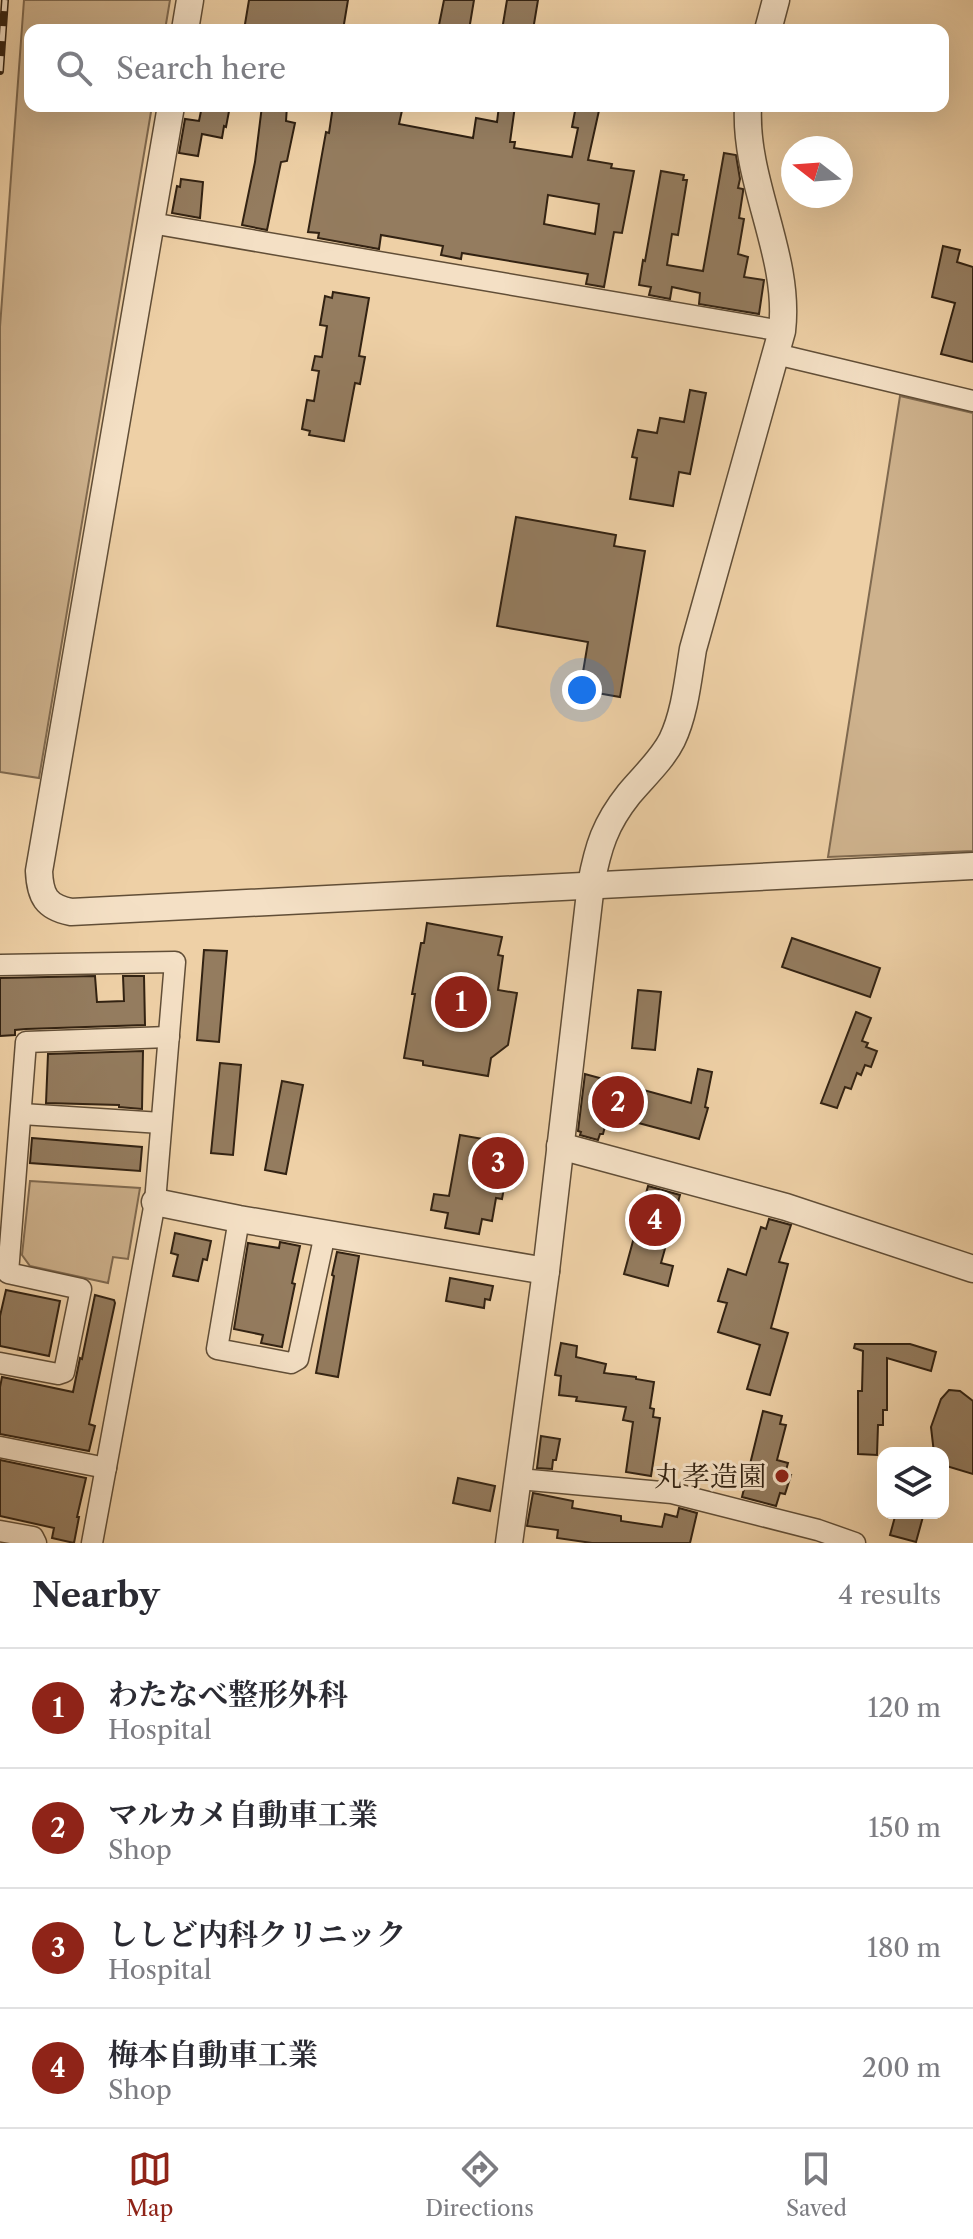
<!DOCTYPE html>
<meta charset="utf-8">
<style>
:root{--surface:#fff;--page:#f2f2f3;--text:#2b2b33;--muted:#7c7c81;--line:#e1e1e2;--accent:#8f2418}
body{margin:0;font-family:"Libre Caslon Text","Noto Serif JP",serif;background:var(--page);color:var(--text)}
.controls{position:absolute;right:24px;bottom:24px;display:grid;overflow:hidden;border-radius:16px;box-shadow:0 8px 32px #0002}
.controls button{width:72px;height:72px;display:grid;place-items:center;padding:0;border:0;border-bottom:2px solid var(--line);background:var(--surface);color:var(--text);font:40px sans-serif}
.compass{position:absolute;left:781px;top:136px;width:72px;height:72px;border-radius:50%;background:var(--surface);box-shadow:0 8px 32px #0002;rotate:287deg}
.you{position:absolute;left:582px;top:690px;width:28px;height:28px;margin:-20px;border:6px solid #fff;border-radius:50%;background:#1a73e8;box-shadow:0 0 0 12px #1a73e833}
.badge{display:grid;place-items:center;width:52px;height:52px;border-radius:50%;background:var(--accent);color:#fff;font-size:26px;font-weight:700}
.pin{position:absolute;translate:-50% -50%;border:4px solid #fff;box-shadow:0 2px 8px #0006}
.list{margin:0;padding:0;list-style:none}
h2{display:flex;justify-content:space-between;align-items:center;height:104px;margin:0;padding:0 32px;font-size:34px}
h2 small{font-size:26px;font-weight:400;color:var(--muted)}
.list li{display:grid;grid-template-columns:52px 1fr auto;gap:24px;align-items:center;box-sizing:border-box;height:120px;padding:0 32px;border-top:2px solid var(--line)}
.list b{display:block;font-size:30px;white-space:nowrap}
.list p{margin:0;font-size:26px;white-space:nowrap;color:var(--muted)}
.list em{font-size:26px;font-style:normal;color:var(--muted)}
.icon{flex:none;width:44px;height:44px;fill:none;stroke:currentColor;stroke-width:2;stroke-linecap:round;stroke-linejoin:round}
.map{position:relative;flex:none;width:973px;height:1543px;overflow:hidden}
.search{position:absolute;background:var(--surface);box-shadow:0 8px 32px #0002;left:24px;right:24px;top:24px;height:88px;display:flex;align-items:center;gap:20px;box-sizing:border-box;padding:0 28px;border-radius:16px;color:var(--muted);font-size:30px}
.sheet{height:584px;background:var(--surface)}
nav{display:flex;justify-content:space-around;align-items:center;box-sizing:border-box;height:112px;border-top:2px solid var(--line);background:var(--surface);font-size:22px;color:var(--muted)}
nav a{display:grid;justify-items:center;gap:4px}
nav .on{color:var(--accent)}
.map>svg:first-child{display:block}
</style>
<div class="map">
<svg width="973" height="1543" viewBox="0 0 973 1543">
<rect width="100%" height="100%" fill="#eed0a6"/>
<filter id="stains"><feTurbulence type="fractalNoise" baseFrequency=".0025" numOctaves="4"/><feColorMatrix values="0 0 0 0 .2 0 0 0 0 .09 0 0 0 0 .02 0 0 0 .5 -.17"/></filter>
<radialGradient id="worn" r=".72"><stop offset=".6" stop-color="#630" stop-opacity="0"/><stop offset="1" stop-color="#630" stop-opacity=".3"/></radialGradient>
<g fill="#ceb28d" stroke="#806a50" stroke-width="2">
<polygon points="24,0 170,0 165,30 30,30 30,106 152,106 39,778 0,772 0,327"/>
<polygon points="900,396 973,413 973,851 828,857"/>
<polygon points="30,1181 140,1188 128,1259 113,1257 108,1283 30,1266 22,1255"/>
</g>
<g fill="#947c5f" stroke="#322212" stroke-width="2" fill-rule="evenodd">
<polygon points="249,0 348,0 343,30 297,30 278,27 278,30 244,30"/>
<polygon points="444,0 474,0 469,30 438,30"/>
<polygon points="507,0 538,0 533,30 502,30"/>
<polygon points="202,106 230,106 226,127 224,126 222,138 202,134 198,156 179,153 185,119 199,121"/>
<polygon points="262,106 287,106 286,121 295,123 287,161 281,162 267,230 242,225 255,162"/>
<path d="M333 106H403L399 124 473 138 476 118 497 122 499 106H515L510 142H515L514 148 572 157 578 128 572 127 576 106H600L588 160 612 164 611 168 634 171 622 233 614 232 604 287 586 284 588 274 462 253 461 259 441 255 443 246 381 235 379 249 318 238 319 233 308 232 326 132 329 133ZM548 195 599 204 595 234 544 224Z"/>
<polygon points="724,153 736,155 740,179 738,188 743,189 743,192 739,218 744,219 738,254 748,257 744,277 764,280 759,314 699,304 700,293 672,287 670,299 649,295 651,287 639,285 643,260 645,261 661,171 684,175 683,180 687,180 678,235 672,234 667,265 703,271"/>
<polygon points="181,179 203,182 200,218 172,213 177,186 180,187"/>
<polygon points="943,246 960,250 957,262 973,267 973,362 941,354 955,303 932,297"/>
<polygon points="333,292 369,298 359,356 365,357 360,384 355,383 344,441 309,435 310,431 302,429 307,400 314,401 319,371 312,370 315,356 322,357 327,326 320,325 325,296 332,298"/>
<polygon points="690,390 706,393 690,474 679,472 673,506 630,499 637,458 632,457 638,430 657,433 660,418 684,422"/>
<polygon points="516,517 616,535 614,546 645,551 620,697 580,690 588,642 497,626"/>
<polygon points="427,923 502,937 498,955 503,956 498,990 517,993 508,1045 491,1058 488,1076 423,1065 423,1061 404,1058 415,994 412,994 421,943 424,943"/>
<polygon points="792,938 880,968 870,997 782,967"/>
<polygon points="204,950 227,951 219,1042 197,1040"/>
<polygon points="95,976 97,1002 124,1001 123,976 144,976 145,1025 26,1029 15,1030 15,1035 0,1036 0,978"/>
<polygon points="638,990 661,992 655,1050 632,1048"/>
<polygon points="856,1012 871,1018 862,1041 868,1043 866,1047 877,1051 871,1067 865,1065 861,1075 857,1073 851,1089 845,1087 837,1108 821,1103"/>
<polygon points="143,1051 142,1109 119,1107 119,1105 46,1103 48,1054"/>
<polygon points="220,1063 241,1065 233,1155 211,1153"/>
<polygon points="698,1069 712,1072 705,1107 708,1108 699,1139 608,1115 603,1134 600,1134 598,1140 580,1135 581,1132 578,1131 585,1074 691,1103"/>
<polygon points="282,1081 303,1085 286,1174 265,1170"/>
<polygon points="460,1135 512,1144 502,1199 496,1198 492,1221 482,1219 479,1234 445,1228 448,1213 431,1210 434,1194 449,1196"/>
<polygon points="32,1138 142,1147 140,1171 30,1163"/>
<polygon points="648,1186 680,1195 661,1263 673,1266 668,1286 624,1274"/>
<polygon points="769,1219 791,1225 779,1262 788,1264 771,1328 788,1333 770,1395 747,1389 760,1345 718,1332 727,1303 718,1301 728,1269 746,1275 761,1227 766,1229"/>
<polygon points="175,1233 211,1241 207,1260 203,1259 198,1281 173,1276 178,1255 171,1253"/>
<polygon points="280,1242 300,1246 292,1283 295,1284 282,1347 261,1343 263,1335 234,1329 248,1243 279,1248"/>
<polygon points="337,1252 359,1256 338,1377 316,1373 334,1276 332,1275"/>
<polygon points="450,1278 493,1286 490,1300 485,1299 484,1308 446,1301"/>
<polygon points="6,1290 60,1301 49,1356 0,1346 0,1316"/>
<polygon points="95,1295 114,1300 115,1303 89,1424 95,1426 89,1451 0,1434 0,1387 2,1377 73,1392 80,1358 82,1359"/>
<polygon points="561,1343 577,1346 576,1357 606,1364 604,1373 636,1377 636,1379 654,1382 650,1408 654,1409 653,1417 660,1418 651,1476 626,1472 633,1422 623,1420 626,1407 576,1401 577,1397 559,1395 561,1376 555,1375"/>
<polygon points="855,1344 910,1344 936,1352 931,1371 887,1358 887,1410 883,1410 883,1425 878,1425 877,1455 858,1454 858,1391 862,1391 863,1351 854,1348"/>
<polygon points="949,1390 960,1391 973,1401 973,1474 943,1465 943,1453 934,1453 931,1427 941,1399"/>
<polygon points="763,1411 782,1416 780,1424 786,1425 777,1460 788,1463 785,1474 791,1475 785,1494 780,1493 776,1506 742,1497"/>
<polygon points="541,1436 560,1439 556,1460 553,1460 552,1469 537,1468"/>
<polygon points="0,1460 86,1478 77,1517 79,1517 74,1543 52,1538 54,1528 0,1516"/>
<polygon points="458,1478 495,1486 490,1511 453,1503"/>
<polygon points="533,1493 573,1501 572,1508 621,1516 621,1521 662,1527 665,1514 677,1517 679,1508 697,1513 690,1543 592,1543 557,1538 558,1530 527,1526"/>
<polygon points="896,1513 924,1513 916,1542 890,1535"/>
</g>
<g fill="none" stroke-linecap="round" stroke-linejoin="round">
<g stroke="#614e37" stroke-width="23">
<g id="minor">
<polyline points="151,223 782,331"/>
<polyline points="776,354 973,401"/>
<polyline points="0,965 175,962 155,1202 92,1543"/>
<polyline points="22,1114 161,1123"/>
<polyline points="239,1219 217,1349 291,1363 298,1359 325,1234"/>
<polyline points="0,1363 58,1374 64,1372 81,1289 8,1273 26,1042 169,1037"/>
<polyline points="0,1447 106,1468"/>
<polyline points="519,1479 672,1493 818,1530 855,1543"/>
<polyline points="0,1531 33,1537 36,1543"/>
</g>
</g>
<g stroke="#614e37" stroke-width="29">
<g id="tertiary">
<polyline points="185,30 190,0"/>
<polyline points="768,30 776,0"/>
<path d="M171 106 39 871C40 896 46 907 71 912L973 866"/>
<polyline points="560,1146 786,1207 973,1269"/>
<polyline points="155,1202 239,1219 546,1271"/>
<path d="M509 1543 546 1271 591 884C598 847 605 824 629 794 643 777 662 760 672 740 685 713 688 679 693 649L782 331C791 255 744 183 748 106"/>
</g>
</g>
<use href="#minor" stroke="#f4e0c5" stroke-width="20"/>
<use href="#tertiary" stroke="#f4e0c5" stroke-width="26"/>
<g stroke="#322212" stroke-width="8">
<polyline id="rail" points="0,71 5,0"/>
</g>
<use href="#rail" stroke="#f4e0c5" stroke-width="5" stroke-dasharray="15" stroke-linecap="butt"/>
</g>
<circle fill="#8f2418" stroke="#f4e0c5" stroke-width="3" cx="782" cy="1476" r="8"/>
<g text-anchor="middle" dominant-baseline="central" stroke-width="6" stroke-linejoin="round" paint-order="stroke">
<g font-size="28" fill="#322212" stroke="#f4e0c5" text-anchor="end">
<text x="766" y="1476">丸孝造園</text>
</g>
</g>
<rect width="100%" height="100%" filter="url(#stains)"/>
<rect width="100%" height="100%" fill="url(#worn)"/>
</svg>
<div class="controls">
<button><svg class="icon" aria-label="layers" viewBox="0 0 24 24"><path d="M12 4l9 5-9 5-9-5zM3 14l9 5 9-5"/></svg></button>
</div>
<svg class="compass" viewBox="-18 -18 36 36"><path d="M0-13l5 13h-10z" fill="#e53935"/><path d="M0 13l5-13h-10z" fill="#7c7c81"/></svg>
<div class="you"></div>
<div class="pin badge" style="left:461px;top:1002px">1</div>
<div class="pin badge" style="left:618px;top:1102px">2</div>
<div class="pin badge" style="left:498px;top:1163px">3</div>
<div class="pin badge" style="left:655px;top:1220px">4</div>
<div class="search"><svg class="icon" aria-label="search" viewBox="0 0 24 24"><circle cx="10" cy="10" r="6"/><path d="M15 15l6 6"/></svg>Search here</div>
</div>
<section class="sheet">
<h2>Nearby<small>4 results</small></h2>
<ul class="list">
<li><span class="badge">1</span><div><b>わたなべ整形外科</b><p>Hospital</p></div><em>120 m</em></li>
<li><span class="badge">2</span><div><b>マルカメ自動車工業</b><p>Shop</p></div><em>150 m</em></li>
<li><span class="badge">3</span><div><b>ししど内科クリニック</b><p>Hospital</p></div><em>180 m</em></li>
<li><span class="badge">4</span><div><b>梅本自動車工業</b><p>Shop</p></div><em>200 m</em></li>
</ul>
</section>
<nav>
<a class="on"><svg class="icon" aria-label="map" viewBox="0 0 24 24"><path d="M3 6l6-2 6 2 6-2v14l-6 2-6-2-6 2zM9 4v14M15 6v14"/></svg>Map</a>
<a><svg class="icon" aria-label="directions" viewBox="0 0 24 24"><path d="M12 3l9 9-9 9-9-9zM9 14v-3h6M13 9l2 2-2 2"/></svg>Directions</a>
<a><svg class="icon" aria-label="saved" viewBox="0 0 24 24"><path d="M7 4h10v16l-5-4-5 4z"/></svg>Saved</a>
</nav>
